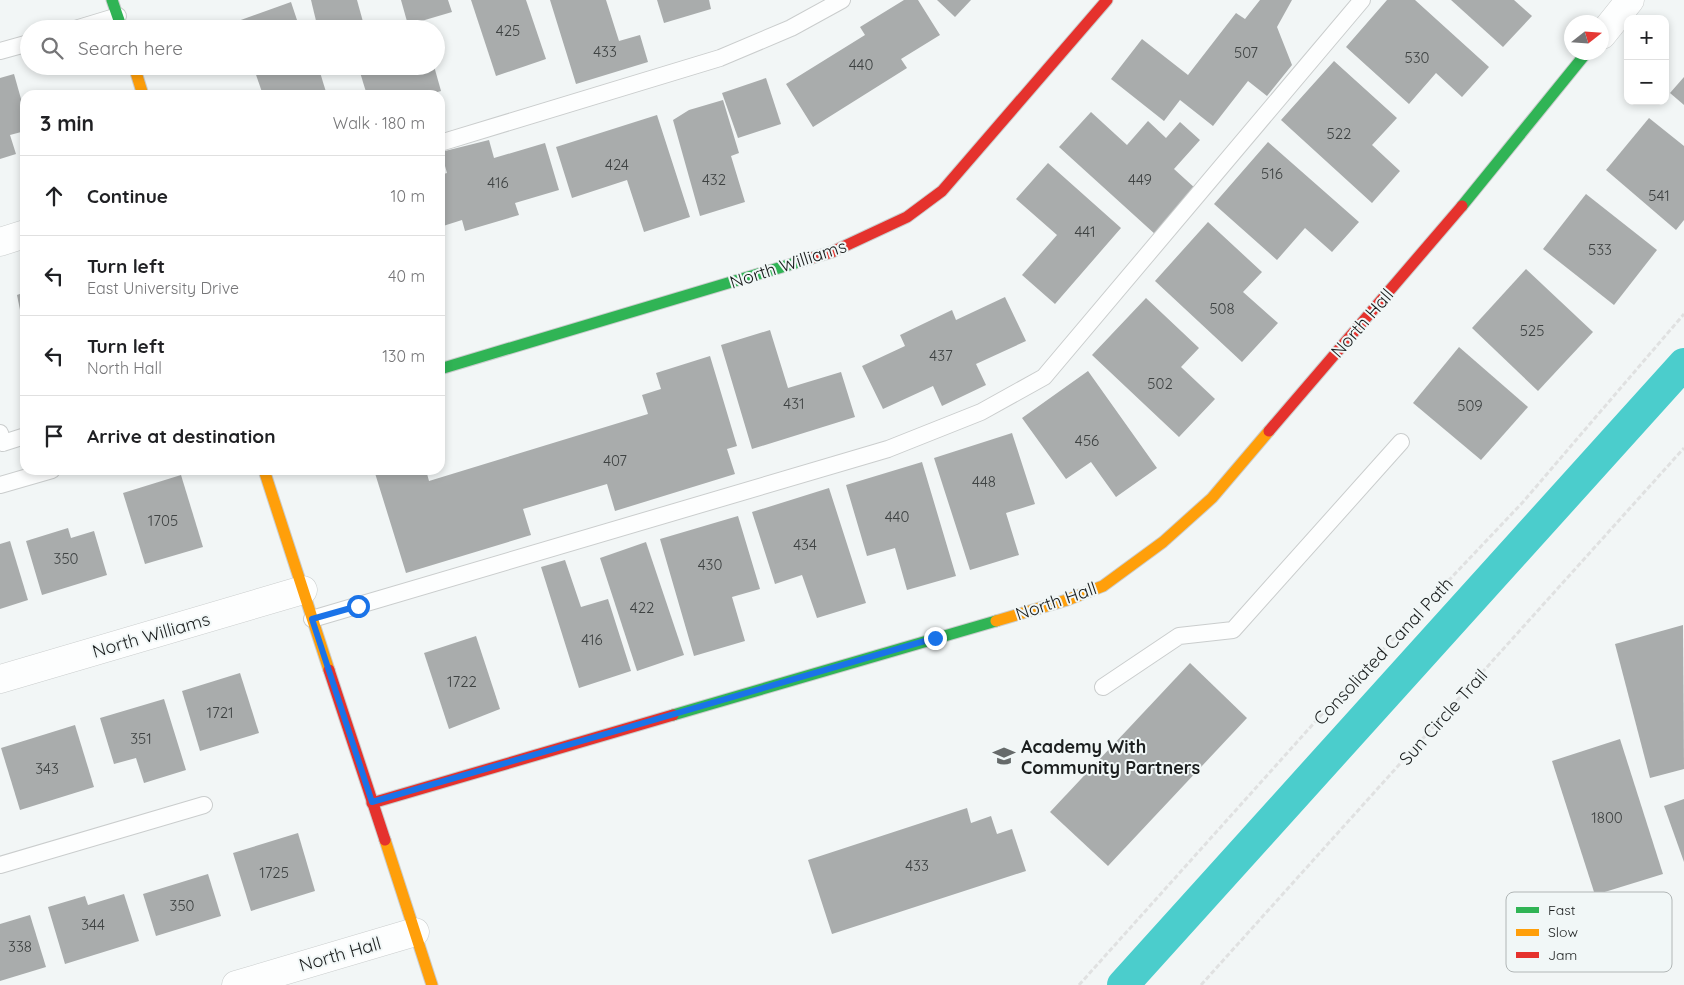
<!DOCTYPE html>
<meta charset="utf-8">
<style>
:root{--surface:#fff;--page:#f6f6f6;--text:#202124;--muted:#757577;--line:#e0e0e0}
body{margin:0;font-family:Quicksand,sans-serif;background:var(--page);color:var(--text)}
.controls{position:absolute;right:15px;top:15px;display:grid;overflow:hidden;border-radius:10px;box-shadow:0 2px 8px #0003}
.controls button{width:45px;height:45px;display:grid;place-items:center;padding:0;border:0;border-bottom:1px solid var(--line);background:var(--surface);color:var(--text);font:25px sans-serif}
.compass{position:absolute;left:1564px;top:15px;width:45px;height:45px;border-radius:50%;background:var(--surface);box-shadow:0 2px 8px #0003;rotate:73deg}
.stop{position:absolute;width:15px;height:15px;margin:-11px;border:4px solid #1a73e8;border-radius:50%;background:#fff}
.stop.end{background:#1a73e8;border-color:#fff;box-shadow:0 1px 5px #0008}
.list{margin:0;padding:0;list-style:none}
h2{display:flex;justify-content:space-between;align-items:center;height:65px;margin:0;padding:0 20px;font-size:21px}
h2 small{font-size:16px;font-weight:400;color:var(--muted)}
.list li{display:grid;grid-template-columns:32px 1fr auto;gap:15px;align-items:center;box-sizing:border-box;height:80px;padding:0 20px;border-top:1px solid var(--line)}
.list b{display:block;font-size:19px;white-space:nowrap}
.list p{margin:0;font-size:16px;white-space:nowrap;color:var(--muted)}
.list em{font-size:16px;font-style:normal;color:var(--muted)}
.icon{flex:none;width:28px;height:28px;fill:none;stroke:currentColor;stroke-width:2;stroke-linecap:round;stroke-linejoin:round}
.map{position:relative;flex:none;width:1684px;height:985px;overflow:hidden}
.search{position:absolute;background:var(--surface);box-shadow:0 2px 8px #0003;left:20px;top:20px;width:425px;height:55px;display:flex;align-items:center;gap:12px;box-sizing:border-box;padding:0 18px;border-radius:28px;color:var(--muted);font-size:19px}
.panel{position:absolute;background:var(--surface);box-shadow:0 2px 8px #0003;left:20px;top:90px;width:425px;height:385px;border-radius:15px}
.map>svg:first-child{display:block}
</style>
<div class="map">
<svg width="1684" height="985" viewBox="0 0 1684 985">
<rect width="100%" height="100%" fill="#f2f6f6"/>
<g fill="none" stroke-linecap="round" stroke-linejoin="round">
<polyline stroke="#4bcdcc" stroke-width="32" points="1123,985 1684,364"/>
</g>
<g fill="#a9acac">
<polygon points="311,0 357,0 365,29 318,29"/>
<polygon points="401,0 448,0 452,12 408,25"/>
<polygon points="471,0 526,0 546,59 496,76"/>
<polygon points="550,0 606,0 619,41 640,35 648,62 576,84"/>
<polygon points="657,0 709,0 711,9 664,23"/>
<polygon points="904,0 918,0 940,35 901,59 907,68 813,127 786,84 865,35 860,27"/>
<polygon points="937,0 971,0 955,17"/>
<polygon points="1260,0 1292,0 1277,27 1292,65 1267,96 1248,81 1213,126 1180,100 1164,121 1111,79 1142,39 1188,75 1236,13 1245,19"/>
<polygon points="1387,0 1415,0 1489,67 1462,97 1436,73 1409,104 1346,47"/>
<polygon points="1451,0 1514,0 1532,16 1503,47"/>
<polygon points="291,2 300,29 240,29 238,21"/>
<polygon points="1334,61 1397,118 1372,145 1400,171 1372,203 1281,120"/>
<polygon points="253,66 318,66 327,95 263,95"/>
<polygon points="358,66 434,66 441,91 427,95 367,95"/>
<polygon points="14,74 25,113 25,131 10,135 16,154 0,159 0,78"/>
<polygon points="1684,77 1684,105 1670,93"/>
<polygon points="766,78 781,124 738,138 722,93"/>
<polygon points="723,100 739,153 731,156 745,202 700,216 673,120 689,110"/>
<polygon points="1091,112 1127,145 1148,121 1166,138 1180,122 1200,140 1174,169 1196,189 1156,235 1059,147"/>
<polygon points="657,115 690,217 644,232 627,180 572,198 556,147"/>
<polygon points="1649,118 1684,146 1684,220 1676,230 1606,170"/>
<polygon points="489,140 494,158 545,143 559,190 515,203 519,215 465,231 462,220 440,227 440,175 447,173 441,152"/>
<polygon points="1268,142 1359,222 1332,252 1305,228 1277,260 1214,204"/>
<polygon points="1048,163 1121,228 1055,304 1022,275 1057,235 1016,199"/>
<polygon points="1586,194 1657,250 1614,305 1543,249"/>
<polygon points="1208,222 1262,272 1243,292 1278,323 1242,362 1155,281"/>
<polygon points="1526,269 1593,332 1538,391 1472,328"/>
<polygon points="25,292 25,330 24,330 17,295"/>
<polygon points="1005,297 1026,341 976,364 986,385 942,406 933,386 883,409 862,366 905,346 900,335 952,310 956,320"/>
<polygon points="1146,298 1199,348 1181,367 1215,399 1179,437 1092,355"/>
<polygon points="770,330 788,388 841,372 855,417 752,449 721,345"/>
<polygon points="1459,347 1528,407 1481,460 1413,403"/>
<polygon points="710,356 737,446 727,449 735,474 615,511 607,484 523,509 531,535 406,573 374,470 426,470 429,481 648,414 642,395 661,389 656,373"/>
<polygon points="1088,371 1157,468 1116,497 1091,462 1066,479 1022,418"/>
<polygon points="1012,433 1035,504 1006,513 1019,555 970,570 934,458"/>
<polygon points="922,462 956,576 907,590 895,548 867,556 846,485"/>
<polygon points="181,475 203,547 145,564 123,493"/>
<polygon points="829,488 866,603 817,618 802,575 775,584 752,512"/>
<polygon points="738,516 760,589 732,597 745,641 694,656 660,539"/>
<polygon points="68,528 71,538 94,531 107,575 42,595 26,541"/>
<polygon points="10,541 28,600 0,609 0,544"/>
<polygon points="646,542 684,655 637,671 600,558"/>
<polygon points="565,560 581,607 608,599 631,671 579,688 541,567"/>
<polygon points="1683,625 1684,769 1650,778 1615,644"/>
<polygon points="476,636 500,709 449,729 424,653"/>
<polygon points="1190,663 1247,718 1108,866 1050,812"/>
<polygon points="240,673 259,733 200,751 182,691"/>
<polygon points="164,699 186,770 144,783 136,758 114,764 100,718"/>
<polygon points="75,725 94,787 20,810 1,748"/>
<polygon points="1620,739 1663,874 1595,895 1552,761"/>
<polygon points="1684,799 1684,862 1664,806"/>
<polygon points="967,808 971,823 991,816 997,834 1012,829 1026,871 832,934 808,860"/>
<polygon points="298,833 315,891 251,911 233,853"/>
<polygon points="208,874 221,916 156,936 143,894"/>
<polygon points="124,894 139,941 65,964 48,907 85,896 88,905"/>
<polygon points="30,915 46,967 0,981 0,924"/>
</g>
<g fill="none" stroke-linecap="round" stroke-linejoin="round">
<g stroke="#cacdcd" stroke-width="18">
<g id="lane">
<polyline points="75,29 118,16"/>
<polyline points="0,51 29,43"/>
<polyline points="440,143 720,58 791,28 842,0"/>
<polyline points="0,433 3,443 25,436"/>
<polyline points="0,485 52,470"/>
<polyline points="312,619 888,449 981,412 1044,377 1362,0"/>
<polyline points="1103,687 1179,636 1233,630 1401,442"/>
<polyline points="0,865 204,805"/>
</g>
</g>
<g stroke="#cacdcd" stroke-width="29">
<g id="street">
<polyline points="1602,35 1630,0"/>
<polyline points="0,242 25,234"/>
<polyline points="0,679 303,590"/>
<polyline points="236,985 415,932"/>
</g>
</g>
<g stroke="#cacdcd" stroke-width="13">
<g id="fast">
<polyline points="112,0 122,29"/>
<polyline points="1462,206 1587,52"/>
<polyline points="440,369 812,258"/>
<polyline points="673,715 996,621"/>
</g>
</g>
<g stroke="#cacdcd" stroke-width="13">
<g id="slow">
<polyline points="134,66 143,95"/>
<polyline points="264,470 329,670"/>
<polyline points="996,621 1067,600 1103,586 1163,542 1212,498 1269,431"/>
<polyline points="385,840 432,985"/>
</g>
</g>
<g stroke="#cacdcd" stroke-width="13">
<g id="jam">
<polyline points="812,258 832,252 907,217 942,191 1107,0"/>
<polyline points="1269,431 1462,206"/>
<polyline points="329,670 385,840"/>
<polyline points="372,803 673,715"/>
</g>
</g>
<g stroke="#e0e1e1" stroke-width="3" stroke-dasharray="5 2.5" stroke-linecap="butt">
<polyline points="1079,985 1323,713 1523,502 1684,314"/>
<polyline points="1201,985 1684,448"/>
</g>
<use href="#lane" stroke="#fdfefe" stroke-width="16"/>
<use href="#street" stroke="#fdfefe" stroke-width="28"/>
<use href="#fast" stroke="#30b455" stroke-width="11"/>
<use href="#slow" stroke="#ff9f0a" stroke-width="11"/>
<use href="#jam" stroke="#e5322d" stroke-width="11"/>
</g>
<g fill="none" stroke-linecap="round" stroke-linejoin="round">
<polyline stroke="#1a73e8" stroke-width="6" points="358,606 312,619 372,802 935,638"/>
</g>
<defs>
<g id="school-bare" transform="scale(1.725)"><path d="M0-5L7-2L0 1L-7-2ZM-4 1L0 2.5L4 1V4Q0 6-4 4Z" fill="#666a6a" stroke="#f1f7f7" stroke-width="2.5" paint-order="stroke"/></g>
</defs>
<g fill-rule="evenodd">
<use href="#school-bare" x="1004" y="756"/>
</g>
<g text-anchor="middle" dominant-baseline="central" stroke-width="4" stroke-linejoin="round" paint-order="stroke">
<g font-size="15" fill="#3e4242">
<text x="508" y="30">425</text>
<text x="605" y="51">433</text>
<text x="1246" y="52">507</text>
<text x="1417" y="57">530</text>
<text x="861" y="64">440</text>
<text x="1339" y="133">522</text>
<text x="617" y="164">424</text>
<text x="1272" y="173">516</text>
<text x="714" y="179">432</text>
<text x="1140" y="179">449</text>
<text x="498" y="182">416</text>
<text x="1659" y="195">541</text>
<text x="1085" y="231">441</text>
<text x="1600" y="249">533</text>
<text x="1222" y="308">508</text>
<text x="1532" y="330">525</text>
<text x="941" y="355">437</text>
<text x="1160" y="383">502</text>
<text x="794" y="403">431</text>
<text x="1470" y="405">509</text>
<text x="1087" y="440">456</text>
<text x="615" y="460">407</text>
<text x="984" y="481">448</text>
<text x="897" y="516">440</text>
<text x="163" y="520">1705</text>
<text x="805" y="544">434</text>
<text x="66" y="558">350</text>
<text x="710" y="564">430</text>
<text x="642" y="607">422</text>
<text x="592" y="639">416</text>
<text x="462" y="681">1722</text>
<text x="220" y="712">1721</text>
<text x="141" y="738">351</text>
<text x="47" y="768">343</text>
<text x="1607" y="817">1800</text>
<text x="917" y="865">433</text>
<text x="274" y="872">1725</text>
<text x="182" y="905">350</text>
<text x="93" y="924">344</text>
<text x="20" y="946">338</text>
</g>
<g font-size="18" fill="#1b1e1e" stroke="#f1f7f7">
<text transform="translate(788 264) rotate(-18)">North Williams</text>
<text transform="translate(1362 323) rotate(-49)">North Hall</text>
<text transform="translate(1056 601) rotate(-19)">North Hall</text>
<text transform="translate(151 635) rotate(-16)">North Williams</text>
<text transform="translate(1383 651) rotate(-47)">Consoliated Canal Path</text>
<text transform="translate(1443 717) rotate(-48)">Sun Circle Trail</text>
<text transform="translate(340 954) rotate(-16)">North Hall</text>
</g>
<g font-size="18" font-weight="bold" fill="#1b1e1e" stroke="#f1f7f7" text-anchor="start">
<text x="1021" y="746">Academy With<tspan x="1021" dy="21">Community Partners</tspan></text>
</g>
</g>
<rect x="1506" y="892" width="166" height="80" rx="8" fill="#f1f7f7" stroke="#b1b6b6" stroke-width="1"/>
<rect x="1516" y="907" width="23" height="6" fill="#30b455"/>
<rect x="1516" y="929" width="23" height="7" fill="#ff9f0a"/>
<rect x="1516" y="952" width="23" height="6" fill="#e5322d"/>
<g font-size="14" fill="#1b1e1e">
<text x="1548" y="915">Fast</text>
<text x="1548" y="937">Slow</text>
<text x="1548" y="960">Jam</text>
</g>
</svg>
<div class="controls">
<button>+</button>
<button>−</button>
</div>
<svg class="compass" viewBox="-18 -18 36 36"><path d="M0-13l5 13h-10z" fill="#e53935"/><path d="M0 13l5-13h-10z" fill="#757577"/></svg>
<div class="stop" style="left:358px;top:606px"></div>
<div class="stop end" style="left:935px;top:638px"></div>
<div class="search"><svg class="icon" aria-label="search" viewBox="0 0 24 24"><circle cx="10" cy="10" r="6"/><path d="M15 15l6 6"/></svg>Search here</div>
<section class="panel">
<h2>3 min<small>Walk · 180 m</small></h2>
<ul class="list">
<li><svg class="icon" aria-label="ahead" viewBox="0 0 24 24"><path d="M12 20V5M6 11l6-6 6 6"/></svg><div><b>Continue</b></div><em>10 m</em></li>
<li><svg class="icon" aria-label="left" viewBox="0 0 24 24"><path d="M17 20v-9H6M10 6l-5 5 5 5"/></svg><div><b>Turn left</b><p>East University Drive</p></div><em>40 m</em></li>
<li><svg class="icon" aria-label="left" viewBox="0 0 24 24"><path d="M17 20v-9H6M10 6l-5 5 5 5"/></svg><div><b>Turn left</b><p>North Hall</p></div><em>130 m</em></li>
<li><svg class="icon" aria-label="arrive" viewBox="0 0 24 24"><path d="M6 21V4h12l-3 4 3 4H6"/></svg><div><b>Arrive at destination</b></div></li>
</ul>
</section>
</div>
